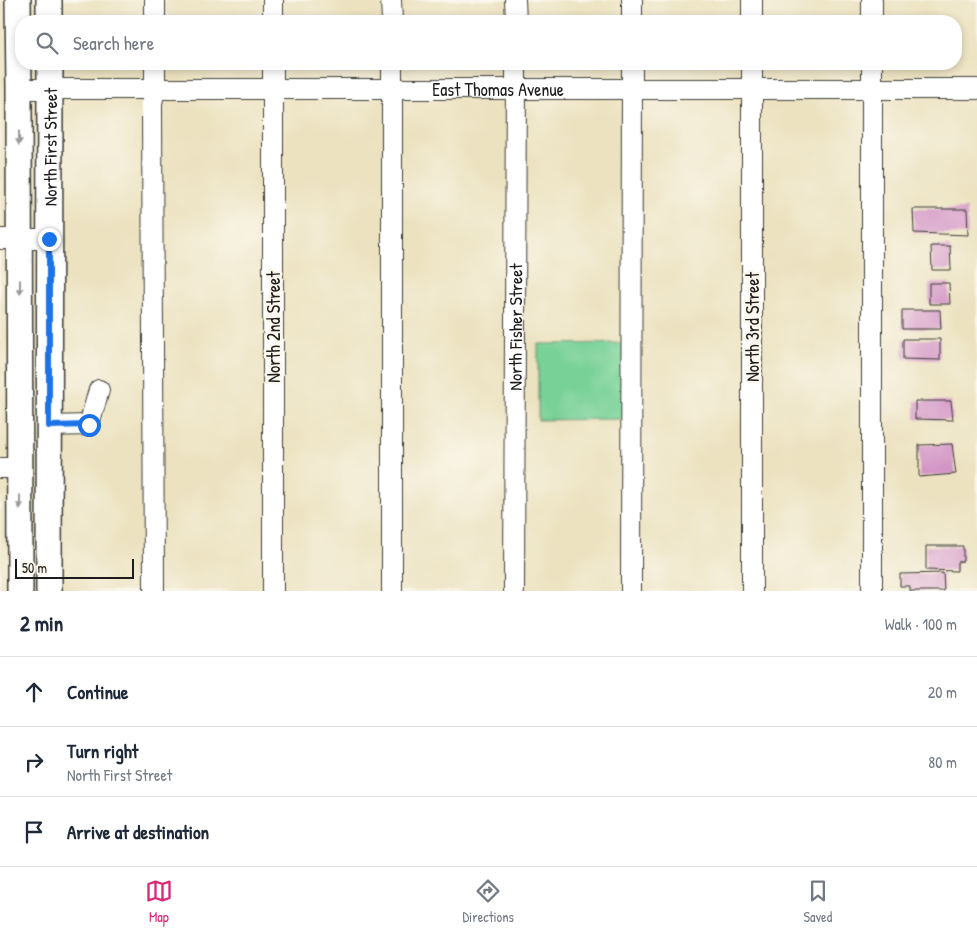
<!DOCTYPE html>
<meta charset="utf-8">
<style>
:root{--surface:#fff;--page:#f2f2f3;--text:#1f2937;--muted:#747a83;--line:#e0e1e3;--accent:#db2777}
body{margin:0;font-family:"Patrick Hand",sans-serif;background:var(--page);color:var(--text)}
.scale{position:absolute;left:15px;bottom:12px;width:119px;box-sizing:border-box;padding-left:5px;border:2px solid #1c1c1c;border-top:0;font-size:14px;line-height:18px;white-space:nowrap;color:#1c1c1c;-webkit-text-stroke:4px #fbf7ec;paint-order:stroke}
.stop{position:absolute;width:15px;height:15px;margin:-11px;border:4px solid #1a73e8;border-radius:50%;background:#fff}
.stop.end{background:#1a73e8;border-color:#fff;box-shadow:0 1px 5px #0008}
.list{margin:0;padding:0;list-style:none}
h2{display:flex;justify-content:space-between;align-items:center;height:65px;margin:0;padding:0 20px;font-size:21px}
h2 small{font-size:16px;font-weight:400;color:var(--muted)}
.list li{display:grid;grid-template-columns:32px 1fr auto;gap:15px;align-items:center;box-sizing:border-box;height:70px;padding:0 20px;border-top:1px solid var(--line)}
.list b{display:block;font-size:19px;white-space:nowrap}
.list p{margin:0;font-size:16px;white-space:nowrap;color:var(--muted)}
.list em{font-size:16px;font-style:normal;color:var(--muted)}
.icon{flex:none;width:28px;height:28px;fill:none;stroke:currentColor;stroke-width:2;stroke-linecap:round;stroke-linejoin:round}
.map{position:relative;flex:none;width:977px;height:591px;overflow:hidden}
.search{position:absolute;background:var(--surface);box-shadow:0 2px 8px #0003;left:15px;right:15px;top:15px;height:55px;display:flex;align-items:center;gap:12px;box-sizing:border-box;padding:0 18px;border-radius:20px;color:var(--muted);font-size:19px}
.sheet{height:275px;background:var(--surface)}
nav{display:flex;justify-content:space-around;align-items:center;box-sizing:border-box;height:70px;border-top:1px solid var(--line);background:var(--surface);font-size:14px;color:var(--muted)}
nav a{display:grid;justify-items:center;gap:2px}
nav .on{color:var(--accent)}
.map>svg:first-child{display:block}
</style>
<div class="map">
<svg width="977" height="591" viewBox="0 0 977 591">
<rect width="100%" height="100%" fill="#fbf7ec"/>
<filter id="ink" filterUnits="userSpaceOnUse"><feTurbulence type="fractalNoise" baseFrequency=".02" numOctaves="2"/><feDisplacementMap in="SourceGraphic" scale="10" xChannelSelector="R" yChannelSelector="G"/><feConvolveMatrix kernelMatrix="1 2 1 2 8 2 1 2 1" color-interpolation-filters="sRGB"/></filter>
<filter id="wash" filterUnits="userSpaceOnUse"><feTurbulence type="fractalNoise" baseFrequency=".0096" numOctaves="4" result="noise"/><feDisplacementMap in="SourceGraphic" scale="20" xChannelSelector="R" yChannelSelector="G"/><feGaussianBlur stdDeviation="1.12" result="paint"/><feColorMatrix in="noise" values="0 0 0 0 0 0 0 0 0 0 0 0 0 0 0 0 0 1.4 0 .05"/><feComposite in="paint" operator="in"/></filter>
<g filter="url(#wash)">
<rect width="100%" height="100%" fill="#ece2c0"/>
<polygon fill="#78d197" stroke="#4a765a" points="629,343 629,419 538,420 538,344"/>
<g id="blocks">
<g fill="#d395c6">
<polygon points="913,209 967,209 968,235 914,233"/>
<polygon points="931,246 950,246 951,270 932,270"/>
<polygon points="929,283 949,283 950,304 929,304"/>
<polygon points="902,310 940,310 941,329 902,329"/>
<polygon points="903,339 940,339 940,360 903,359"/>
<polygon points="915,401 951,401 953,420 915,419"/>
<polygon points="952,444 956,474 919,477 919,445"/>
<polygon points="926,546 963,546 963,561 957,562 957,571 926,570"/>
<polygon points="943,573 944,591 910,591 910,586 900,586 900,574"/>
</g>
</g>
</g>
<g filter="url(#ink)">
<use href="#blocks" fill-opacity="0" stroke="#3b3a35" stroke-width="1"/>
<g fill="none" stroke-linecap="round" stroke-linejoin="round">
<g stroke="#3b3a35" stroke-width="22">
<g id="minor">
<polyline points="273,0 273,21"/>
<polyline points="391,0 392,21"/>
<polyline points="515,0 516,21"/>
<polyline points="752,0 752,21"/>
<polyline points="872,0 872,21"/>
<polyline points="155,21 155,0"/>
<polyline points="632,21 632,0"/>
<polyline points="273,64 273,591"/>
<polyline points="392,64 392,591"/>
<polyline points="752,64 752,591"/>
<polyline points="872,64 872,591"/>
<path id="s1" d="M19 89H977"/>
<polyline points="0,239 49,239"/>
<polyline points="49,426 89,425 99,390"/>
<polyline points="0,468 20,468"/>
<polyline points="154,591 152,103 155,90 155,64"/>
<path id="s2" d="M514 591 516 64"/>
<polyline points="631,591 632,64"/>
</g>
</g>
<g stroke="#3b3a35" stroke-width="28">
<g id="major">
<polyline points="18,0 19,89 20,591"/>
<polyline points="49,0 49,21"/>
<path id="s3" d="M49 591 50 64"/>
</g>
</g>
<use href="#minor" stroke="#fff" stroke-width="20"/>
<use href="#major" stroke="#fff" stroke-width="25"/>
</g>
<defs><path id="oneway-solid" d="M-6-.8H1V-3.2L6.5 0L1 3.2V.8H-6Z" transform="scale(1.25)"/></defs>
<g fill="#999">
<use href="#oneway-solid" transform="translate(19 138) rotate(90)"/>
<use href="#oneway-solid" transform="translate(20 287) rotate(90)"/>
<use href="#oneway-solid" transform="translate(20 502) rotate(90)"/>
</g>
</g>
<g fill="none" stroke-linecap="round" stroke-linejoin="round" filter="url(#ink)">
<polyline stroke="#1a73e8" stroke-width="6" points="49,239 49,426 89,425"/>
</g>
<g text-anchor="middle" dominant-baseline="central" stroke-width="5" stroke-linejoin="round" paint-order="stroke">
<g font-size="18" fill="#1c1c1c" stroke="#fbf7ec">
<text stroke="none"><textPath href="#s1" startOffset="479">East Thomas Avenue</textPath></text>
<text stroke="none"><textPath href="#s3" startOffset="444">North First Street</textPath></text>
<text transform="translate(273 327) rotate(-90)">North 2nd Street</text>
<text stroke="none"><textPath href="#s2" startOffset="264">North Fisher Street</textPath></text>
<text transform="translate(752 327) rotate(-90)">North 3rd Street</text>
</g>
</g>
</svg>
<div class="scale">50 m</div>
<div class="stop" style="left:89px;top:425px"></div>
<div class="stop end" style="left:49px;top:239px"></div>
<div class="search"><svg class="icon" aria-label="search" viewBox="0 0 24 24"><circle cx="10" cy="10" r="6"/><path d="M15 15l6 6"/></svg>Search here</div>
</div>
<section class="sheet">
<h2>2 min<small>Walk · 100 m</small></h2>
<ul class="list">
<li><svg class="icon" aria-label="ahead" viewBox="0 0 24 24"><path d="M12 20V5M6 11l6-6 6 6"/></svg><div><b>Continue</b></div><em>20 m</em></li>
<li><svg class="icon" aria-label="right" viewBox="0 0 24 24"><path d="M7 20v-9h11M14 6l5 5-5 5"/></svg><div><b>Turn right</b><p>North First Street</p></div><em>80 m</em></li>
<li><svg class="icon" aria-label="arrive" viewBox="0 0 24 24"><path d="M6 21V4h12l-3 4 3 4H6"/></svg><div><b>Arrive at destination</b></div></li>
</ul>
</section>
<nav>
<a class="on"><svg class="icon" aria-label="map" viewBox="0 0 24 24"><path d="M3 6l6-2 6 2 6-2v14l-6 2-6-2-6 2zM9 4v14M15 6v14"/></svg>Map</a>
<a><svg class="icon" aria-label="directions" viewBox="0 0 24 24"><path d="M12 3l9 9-9 9-9-9zM9 14v-3h6M13 9l2 2-2 2"/></svg>Directions</a>
<a><svg class="icon" aria-label="saved" viewBox="0 0 24 24"><path d="M7 4h10v16l-5-4-5 4z"/></svg>Saved</a>
</nav>
